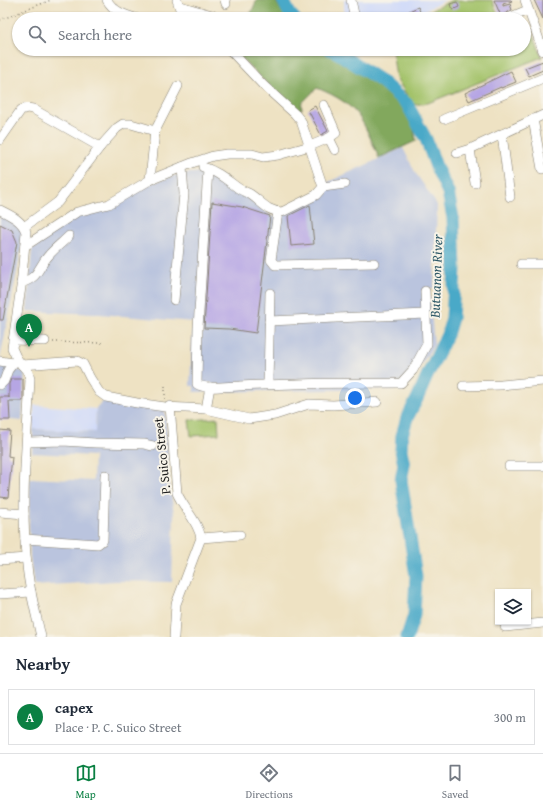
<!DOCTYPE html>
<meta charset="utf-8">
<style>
:root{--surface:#fff;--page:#f2f2f3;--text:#1f2937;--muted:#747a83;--line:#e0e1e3;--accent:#0b8043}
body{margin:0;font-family:"Gentium Book Plus",serif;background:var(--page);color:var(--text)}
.controls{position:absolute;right:12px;bottom:12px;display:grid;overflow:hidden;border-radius:0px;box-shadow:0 1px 3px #0004}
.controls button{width:36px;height:36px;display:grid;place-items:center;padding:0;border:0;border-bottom:1px solid var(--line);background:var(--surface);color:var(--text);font:20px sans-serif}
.you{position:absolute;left:355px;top:398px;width:14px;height:14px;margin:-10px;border:3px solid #fff;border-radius:50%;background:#1a73e8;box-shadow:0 0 0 6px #1a73e833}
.badge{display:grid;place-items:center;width:26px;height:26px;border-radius:50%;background:var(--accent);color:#fff;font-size:13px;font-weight:700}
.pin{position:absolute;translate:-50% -33px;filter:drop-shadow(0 1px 2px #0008)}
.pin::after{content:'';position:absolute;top:21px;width:14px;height:12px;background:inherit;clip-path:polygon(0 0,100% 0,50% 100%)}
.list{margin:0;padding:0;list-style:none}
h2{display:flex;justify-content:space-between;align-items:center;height:52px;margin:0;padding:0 16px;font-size:17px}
h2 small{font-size:13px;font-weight:400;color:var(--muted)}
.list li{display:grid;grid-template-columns:26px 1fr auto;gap:12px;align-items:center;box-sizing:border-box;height:56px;margin:0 8px 8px;padding:0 8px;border:1px solid var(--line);border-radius:0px}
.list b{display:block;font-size:15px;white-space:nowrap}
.list p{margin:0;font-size:13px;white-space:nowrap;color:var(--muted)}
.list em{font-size:13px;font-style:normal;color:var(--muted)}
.icon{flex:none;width:22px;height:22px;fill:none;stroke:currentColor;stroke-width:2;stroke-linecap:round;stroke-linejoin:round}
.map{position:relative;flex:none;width:543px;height:637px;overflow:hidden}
.search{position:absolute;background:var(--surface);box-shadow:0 1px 3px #0004;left:12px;right:12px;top:12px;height:44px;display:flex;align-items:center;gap:10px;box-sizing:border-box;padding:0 14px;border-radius:22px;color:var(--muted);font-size:15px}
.sheet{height:116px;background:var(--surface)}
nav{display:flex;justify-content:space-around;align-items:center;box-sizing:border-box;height:56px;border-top:1px solid var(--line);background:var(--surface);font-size:11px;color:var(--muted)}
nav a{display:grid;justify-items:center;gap:2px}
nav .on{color:var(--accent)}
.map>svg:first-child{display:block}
</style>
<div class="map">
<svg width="543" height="637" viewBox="0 0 543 637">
<rect width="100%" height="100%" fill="#f7f3e8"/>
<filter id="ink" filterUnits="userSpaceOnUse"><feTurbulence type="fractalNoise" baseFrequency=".025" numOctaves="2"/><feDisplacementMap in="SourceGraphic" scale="8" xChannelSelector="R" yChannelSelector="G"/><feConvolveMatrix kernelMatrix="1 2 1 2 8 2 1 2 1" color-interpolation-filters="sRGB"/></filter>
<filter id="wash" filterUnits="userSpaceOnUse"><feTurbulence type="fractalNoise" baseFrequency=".012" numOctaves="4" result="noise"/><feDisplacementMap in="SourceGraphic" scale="16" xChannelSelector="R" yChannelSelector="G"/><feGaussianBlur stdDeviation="0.9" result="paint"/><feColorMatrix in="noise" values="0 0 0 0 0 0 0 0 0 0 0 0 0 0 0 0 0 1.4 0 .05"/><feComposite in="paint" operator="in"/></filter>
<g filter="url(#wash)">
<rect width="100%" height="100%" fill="#eee2c3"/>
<g fill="#d0daf9">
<polygon points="344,0 446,0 408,19 346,19 344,16"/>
<polygon points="34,405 96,409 95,432 33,429"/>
</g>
<g fill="#bac4de">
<polygon points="403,148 415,172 437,205 434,288 429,289 434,345 405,389 194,392 194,386 190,386 193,322 100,314 27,311 32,249 74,217 116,205 149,184 179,174 204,172 251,200 273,217 327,190 326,183"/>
<polygon points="0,213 13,220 22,230 23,241 0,359"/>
<polygon points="0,365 25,372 22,421 0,419"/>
<polygon points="104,400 165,409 170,485 174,515 172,582 116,581 34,586 30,557 29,524 30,478 93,481 94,456 32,453 33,429 95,432 96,409"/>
</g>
<g fill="#a3c269" stroke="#606f42">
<polygon points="452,0 492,0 500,19 414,19"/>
<polygon points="532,30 542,57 428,103 413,105 396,78 392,49 524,49 524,33"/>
<polygon points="218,418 219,434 191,436 189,420"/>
</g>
<g fill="#82a85d" stroke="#4f623c">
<polygon points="257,0 275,0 287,19 248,19"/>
<path d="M235 49H318L338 58 367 75 395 97 403 106 414 128 416 141 379 158C362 119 359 105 317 88L301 104 302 109 298 111 293 110 286 100 266 83 244 61Z"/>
</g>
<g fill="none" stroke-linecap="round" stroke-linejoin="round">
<g stroke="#49a9c8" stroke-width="13">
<polyline points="283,0 290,14 295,19"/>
<polyline points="329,49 338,53 381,81 407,104 426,139 437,169 448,192 453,218 455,269 452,318 447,335 427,376 417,399 407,418 402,435 401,450 404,465 401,480 416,576 414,615 407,637"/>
</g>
</g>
<g id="blocks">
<g fill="#b6a6e4">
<polygon points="494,0 511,0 512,1 503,4 503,6 510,4 512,10 501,16"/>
<polygon points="534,0 543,0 543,19"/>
<polygon points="457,2 459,7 452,10 450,4"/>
<polygon points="418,7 422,16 413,19 409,11"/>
<polygon points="543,61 543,70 529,76 525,68"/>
<polygon points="511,71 516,82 501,88 501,87 469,101 465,93"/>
<polygon points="315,106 328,131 321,135 308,110"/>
<polygon points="212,202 242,207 270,216 256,333 229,329 204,328"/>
<polygon points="310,205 314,244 291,246 288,216"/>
<polygon points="0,224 12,230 17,242 3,320 0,320"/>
<polygon points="11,379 23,379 23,401 9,401 10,420 0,420 0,397 9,397 9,398 9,384"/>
<polygon points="0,430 10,431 8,456 12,457 8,498 0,497"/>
</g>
</g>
</g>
<g filter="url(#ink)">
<use href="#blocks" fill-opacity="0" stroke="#857f70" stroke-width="1"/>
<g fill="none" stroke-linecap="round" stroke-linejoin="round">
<g stroke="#857f70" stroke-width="10">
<g id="minor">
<path d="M107 0C114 12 125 15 138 19"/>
<polyline points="177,0 181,12 178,19"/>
<polyline points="225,0 226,4"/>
<polyline points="351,0 354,14 357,19"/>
<polyline points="525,0 543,51"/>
<polyline points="180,6 212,15"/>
<polyline points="506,19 528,10"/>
<polyline points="229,49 263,85 295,114 301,121 323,187"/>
<polyline points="444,119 543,78"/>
<polyline points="533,119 542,169"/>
<polyline points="502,134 510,197"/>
<polyline points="329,138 335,150"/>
<polyline points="0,140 21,110 27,108 33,109 100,147"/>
<polyline points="470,149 475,183"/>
<polyline points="457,153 470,149 543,115"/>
<path d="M203 167C217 171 227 180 238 188 242 191 246 192 250 194 262 202 266 211 282 212L316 195 323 187 345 184"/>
<path d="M208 169 198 328 197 384C204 390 229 386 239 386 293 383 347 383 401 383L413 370 427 344 425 291"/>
<polyline points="150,180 155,131 178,86"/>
<path d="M0 210C10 215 22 220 26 232L21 287 12 348 17 359 28 372 30 379C27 441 20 504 27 565 29 590 36 613 41 637"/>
<polyline points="278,212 271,260 275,265 374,263"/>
<polyline points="24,227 58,202 100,147 117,128 123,124 131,124 155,131"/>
<polyline points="25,246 77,212 109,204 150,180 192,163 213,156 227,154 252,154 263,157 278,155 310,146 329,138 336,133 324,105"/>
<polyline points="521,264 543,264"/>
<path d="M21 283C40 277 37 268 49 255 55 248 63 242 69 236"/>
<polyline points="174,300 184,194 182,167"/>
<polyline points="269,321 426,314"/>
<polyline points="13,340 45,341"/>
<polyline points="0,361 13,363"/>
<polyline points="22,365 77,361 83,364 90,378 99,392 106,397 137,403 165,407 206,409 249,419 275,415 309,404 333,405 377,402"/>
<polyline points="268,384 270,293"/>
<polyline points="0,385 4,381 8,370 17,359"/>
<polyline points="463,386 501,385 543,381"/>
<path d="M170 406 177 493C184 509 198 521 201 538L176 604 174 637"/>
<polyline points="206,409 210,387"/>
<polyline points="27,442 63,441 95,443 144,444 153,446"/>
<polyline points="509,466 543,466"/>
<polyline points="0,512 24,514"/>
<polyline points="201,538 240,535"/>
<polyline points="25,539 98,544 103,540 105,475"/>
<polyline points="0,560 26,558"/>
<polyline points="0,594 31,592"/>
<polyline points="505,627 543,623"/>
</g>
</g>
<g stroke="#857f70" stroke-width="1.5" stroke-dasharray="1 3" stroke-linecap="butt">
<polyline points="0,20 51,0"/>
<polyline points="53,342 103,343"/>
<polyline points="165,399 165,383"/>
</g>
<use href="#minor" stroke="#fff" stroke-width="9"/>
</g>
</g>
<g text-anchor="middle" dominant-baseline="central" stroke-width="4" stroke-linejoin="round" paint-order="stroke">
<g font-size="13" fill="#1c1c1c" stroke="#f7f3e8">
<text transform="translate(162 456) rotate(-96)">P. Suico Street</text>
</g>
<g font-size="14" font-style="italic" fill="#305b69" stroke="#f7f3e8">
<text transform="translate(436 276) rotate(-88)">Butuanon River</text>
</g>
</g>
</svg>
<div class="controls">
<button><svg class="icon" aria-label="layers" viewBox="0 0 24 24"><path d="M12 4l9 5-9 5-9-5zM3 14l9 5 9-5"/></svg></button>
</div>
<div class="you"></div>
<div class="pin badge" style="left:29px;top:347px">A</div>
<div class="search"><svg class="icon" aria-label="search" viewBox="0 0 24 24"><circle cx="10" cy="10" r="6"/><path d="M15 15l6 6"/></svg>Search here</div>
</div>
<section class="sheet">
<h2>Nearby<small></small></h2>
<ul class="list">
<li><span class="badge">A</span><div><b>capex</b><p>Place · P. C. Suico Street</p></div><em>300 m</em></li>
</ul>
</section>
<nav>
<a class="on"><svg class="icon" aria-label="map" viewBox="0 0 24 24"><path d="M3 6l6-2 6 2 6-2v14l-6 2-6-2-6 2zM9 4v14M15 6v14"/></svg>Map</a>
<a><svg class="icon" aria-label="directions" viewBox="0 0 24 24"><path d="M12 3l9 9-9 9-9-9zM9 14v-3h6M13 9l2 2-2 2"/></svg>Directions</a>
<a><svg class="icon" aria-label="saved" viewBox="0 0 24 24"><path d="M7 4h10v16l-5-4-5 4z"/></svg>Saved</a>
</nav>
